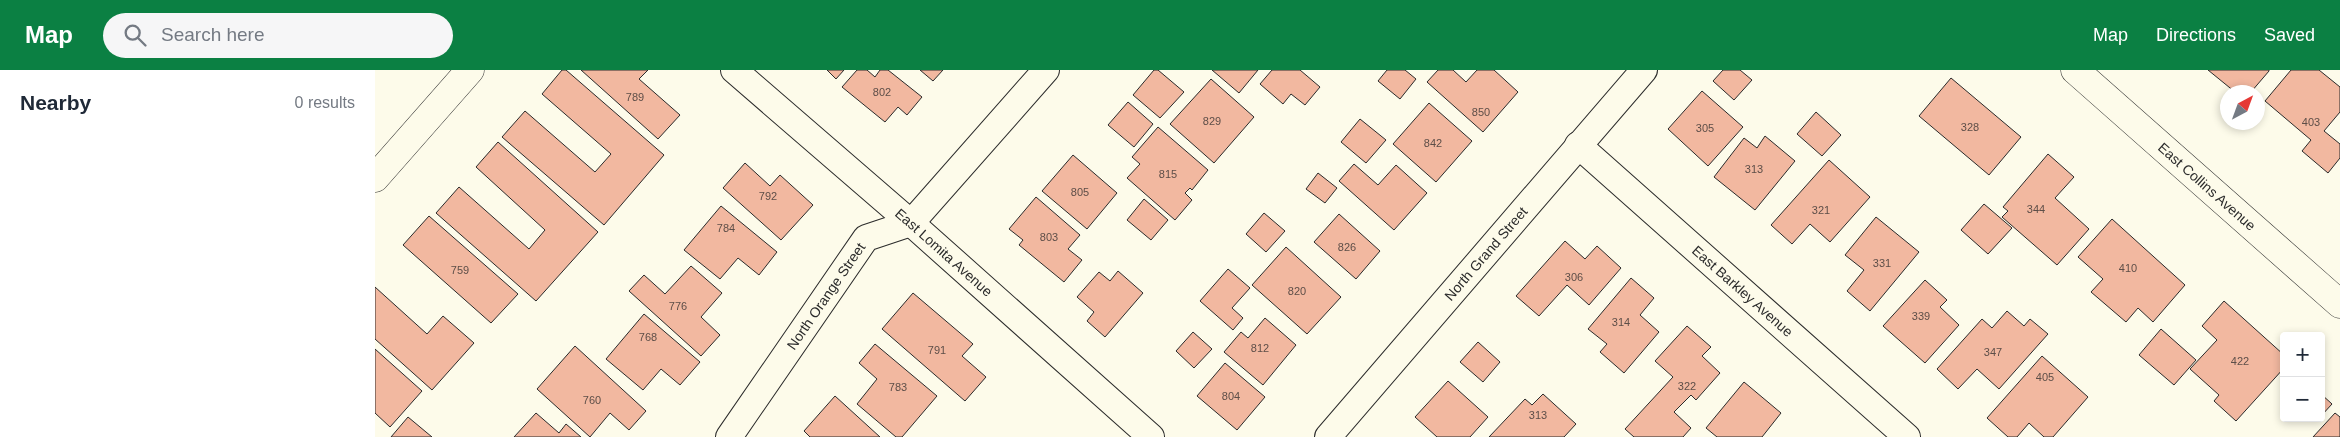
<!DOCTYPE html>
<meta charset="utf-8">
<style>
:root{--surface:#fff;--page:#f6f6f7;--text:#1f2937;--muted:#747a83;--line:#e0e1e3;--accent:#0b8043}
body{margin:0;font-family:Arial,sans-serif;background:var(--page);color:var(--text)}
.controls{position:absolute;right:15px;bottom:15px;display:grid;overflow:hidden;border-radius:5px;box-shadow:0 2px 8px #0003}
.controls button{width:45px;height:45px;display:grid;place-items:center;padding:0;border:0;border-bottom:1px solid var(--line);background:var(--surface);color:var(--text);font:25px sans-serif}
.compass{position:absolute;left:1845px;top:15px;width:45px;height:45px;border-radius:50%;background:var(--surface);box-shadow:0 2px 8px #0003;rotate:41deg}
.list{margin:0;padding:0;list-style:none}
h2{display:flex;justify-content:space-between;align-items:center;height:65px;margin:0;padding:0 20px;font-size:21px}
h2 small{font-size:16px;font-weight:400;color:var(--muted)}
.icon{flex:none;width:28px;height:28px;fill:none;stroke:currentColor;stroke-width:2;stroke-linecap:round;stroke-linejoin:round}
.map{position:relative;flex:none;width:1965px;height:367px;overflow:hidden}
header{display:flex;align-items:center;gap:30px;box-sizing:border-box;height:70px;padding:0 25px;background:var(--accent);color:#fff}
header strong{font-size:24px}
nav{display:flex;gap:28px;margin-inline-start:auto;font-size:18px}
.search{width:350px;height:45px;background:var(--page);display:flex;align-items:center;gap:12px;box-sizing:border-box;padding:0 18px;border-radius:28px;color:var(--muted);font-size:19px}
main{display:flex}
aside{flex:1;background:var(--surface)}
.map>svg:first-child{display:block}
</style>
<header>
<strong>Map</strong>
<div class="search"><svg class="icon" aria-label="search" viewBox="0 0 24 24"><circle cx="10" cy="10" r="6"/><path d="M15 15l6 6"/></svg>Search here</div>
<nav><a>Map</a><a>Directions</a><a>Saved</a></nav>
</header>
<main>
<aside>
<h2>Nearby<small>0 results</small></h2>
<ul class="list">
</ul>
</aside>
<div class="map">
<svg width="1965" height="367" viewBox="0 0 1965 367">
<rect width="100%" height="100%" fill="#fdfbea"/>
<g fill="#f2b8a0" stroke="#2b2b2b">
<polygon points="187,0 191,0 289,85 229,155 127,67 150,41 220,102 236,84 167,24"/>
<polygon points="206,0 273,0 264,9 305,45 283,69"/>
<polygon points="452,0 469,0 461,9"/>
<polygon points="482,0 492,0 500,7 505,0 513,0 547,27 532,45 523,37 510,52 467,17"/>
<polygon points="545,0 568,0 558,11"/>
<polygon points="779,0 783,0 809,22 785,48 758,25"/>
<polygon points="837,0 883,0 864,23"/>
<polygon points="897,0 925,0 945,17 930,35 916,24 908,34 885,14"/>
<polygon points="1012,0 1030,0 1041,9 1025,29 1003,11"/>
<polygon points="1063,0 1078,0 1091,12 1102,0 1119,0 1143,22 1108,62 1052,12"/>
<polygon points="1348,0 1365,0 1377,10 1359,30 1338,11"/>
<polygon points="1833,0 1894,0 1894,1 1876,22 1860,22"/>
<polygon points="1916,0 1944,0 1965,17 1965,42 1949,61 1965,74 1965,88 1953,103 1927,81 1936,70 1890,31"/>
<polygon points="1576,8 1646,67 1614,105 1544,46"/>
<polygon points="836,9 879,47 839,93 795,54"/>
<polygon points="1327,21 1368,57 1333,96 1293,59"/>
<polygon points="753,32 778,54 759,77 733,55"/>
<polygon points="1054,33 1097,71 1061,112 1018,74"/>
<polygon points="1441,42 1466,65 1447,86 1422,64"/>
<polygon points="985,49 1011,70 991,93 966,72"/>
<polygon points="783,57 833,100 817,120 815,118 810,123 817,130 800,150 752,108 765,94 757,87"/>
<polygon points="1390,66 1420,91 1380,140 1339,107 1369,68 1382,78"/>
<polygon points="123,72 223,162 161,231 61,143 84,117 154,179 170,160 101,97"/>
<polygon points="1673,84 1699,107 1680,128 1714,159 1682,195 1627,147 1633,141 1628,137"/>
<polygon points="698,85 742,123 712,159 667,121"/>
<polygon points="1454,90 1495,127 1455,172 1435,154 1417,174 1396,155"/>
<polygon points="370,93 395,116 405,105 438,135 406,170 348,118"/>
<polygon points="979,94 1003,115 1021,95 1052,123 1019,160 964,111"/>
<polygon points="943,103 962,118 950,133 931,119"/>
<polygon points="661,127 705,165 693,179 707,190 689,212 644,175 648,170 634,159"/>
<polygon points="769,129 793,150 776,170 752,150"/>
<polygon points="1609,134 1637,158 1613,184 1586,160"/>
<polygon points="346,136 402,182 384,205 363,188 345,209 309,180"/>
<polygon points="889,143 910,161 891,182 871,164"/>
<polygon points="964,144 1005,181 981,209 939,172"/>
<polygon points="54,146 143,224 116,253 28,175"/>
<polygon points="1501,147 1544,182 1495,241 1472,221 1489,200 1470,185"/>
<polygon points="1737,149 1810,215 1778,252 1763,238 1751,252 1716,222 1728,209 1703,187"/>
<polygon points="1190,171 1210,189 1222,176 1246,198 1214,235 1192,215 1164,246 1141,226"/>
<polygon points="911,177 966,227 932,264 877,215"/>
<polygon points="316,196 347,223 326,247 345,265 326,286 254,221 269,205 290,224"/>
<polygon points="853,199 875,218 857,238 868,248 858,260 825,231"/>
<polygon points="743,201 768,223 730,267 712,251 719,242 702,227 724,202 735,211"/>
<polygon points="1256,208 1279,228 1265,245 1284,262 1249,303 1225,282 1232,274 1213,259"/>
<polygon points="1550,210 1572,230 1565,237 1584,255 1550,293 1508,256"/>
<polygon points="0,217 52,264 68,246 99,273 57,320 0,269"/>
<polygon points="538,223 598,274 587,286 611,307 590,331 507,259"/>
<polygon points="1849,231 1909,285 1909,298 1861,351 1839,331 1844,325 1815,299 1842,270 1827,256"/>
<polygon points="1632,241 1649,256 1655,249 1673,264 1624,319 1602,299 1583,319 1562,299 1607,249 1617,258"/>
<polygon points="269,244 325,292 305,315 286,299 268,320 231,289"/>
<polygon points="890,248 921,275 888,315 849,282 866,262 873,268"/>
<polygon points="1312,256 1336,277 1327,286 1345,303 1321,330 1316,325 1299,342 1316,358 1308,367 1259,367 1250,359 1298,307 1280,291"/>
<polygon points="1786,259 1821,290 1799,315 1764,285"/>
<polygon points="818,262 837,279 819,298 801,281"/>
<polygon points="1103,272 1125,292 1108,312 1085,292"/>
<polygon points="500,274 562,326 527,367 521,367 482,334 502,309 484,293"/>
<polygon points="200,276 271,341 254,360 235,343 215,367 162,319"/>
<polygon points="0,279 47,321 15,357 0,343"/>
<polygon points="1667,286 1713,327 1678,367 1669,367 1654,353 1642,367 1633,367 1612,348"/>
<polygon points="850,293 890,327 862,360 822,326"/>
<polygon points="1073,311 1113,347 1095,367 1062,367 1040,347"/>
<polygon points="1369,312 1406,343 1387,367 1342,367 1331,358"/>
<polygon points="1168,324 1201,354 1189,367 1114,367 1150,329 1157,335"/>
<polygon points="1946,324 1957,334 1946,346"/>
<polygon points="460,326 505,367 435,367 429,361"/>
<polygon points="161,343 184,363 191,354 206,367 139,367"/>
<polygon points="1960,343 1965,347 1965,367 1938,367"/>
<polygon points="33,347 57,367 16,367"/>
</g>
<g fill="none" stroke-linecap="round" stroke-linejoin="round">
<g stroke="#2b2b2b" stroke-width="28">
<g id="street">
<path id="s1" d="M359 0 536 153 776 367"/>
<path id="s2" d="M1203 75 1532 367"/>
<path id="s3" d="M354 367 491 168 536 153 671 0"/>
<path id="s4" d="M953 367 1269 0"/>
</g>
</g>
<g stroke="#2b2b2b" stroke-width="29">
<g id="secondary">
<path id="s5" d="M1700 0 1965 234"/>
<polyline points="0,108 95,0"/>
</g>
</g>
<use href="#street" stroke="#fdfbea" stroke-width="26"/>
<use href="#secondary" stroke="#fdfbea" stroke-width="28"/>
</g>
<g text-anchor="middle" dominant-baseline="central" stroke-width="4" stroke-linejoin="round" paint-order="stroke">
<g font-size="11" fill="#5d4e48">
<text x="507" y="22">802</text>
<text x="260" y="27">789</text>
<text x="1106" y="42">850</text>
<text x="837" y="51">829</text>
<text x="1936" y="52">403</text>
<text x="1595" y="57">328</text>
<text x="1330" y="58">305</text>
<text x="1058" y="73">842</text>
<text x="1379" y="99">313</text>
<text x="793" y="104">815</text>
<text x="705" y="122">805</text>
<text x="393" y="126">792</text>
<text x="1661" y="139">344</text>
<text x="1446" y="140">321</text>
<text x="351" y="158">784</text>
<text x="674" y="167">803</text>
<text x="972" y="177">826</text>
<text x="1507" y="193">331</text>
<text x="1753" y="198">410</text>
<text x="85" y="200">759</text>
<text x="1199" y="207">306</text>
<text x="922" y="221">820</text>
<text x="303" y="236">776</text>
<text x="1546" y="246">339</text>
<text x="1246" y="252">314</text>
<text x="273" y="267">768</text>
<text x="885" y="278">812</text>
<text x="562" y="280">791</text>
<text x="1618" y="282">347</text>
<text x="1865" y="291">422</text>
<text x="1670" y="307">405</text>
<text x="1312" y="316">322</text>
<text x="523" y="317">783</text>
<text x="856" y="326">804</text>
<text x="217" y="330">760</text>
<text x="1163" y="345">313</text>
</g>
<g font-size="14" fill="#2b2b2b" stroke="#fdfbea">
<text stroke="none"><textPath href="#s5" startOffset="176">East Collins Avenue</textPath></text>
<text stroke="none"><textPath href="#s1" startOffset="278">East Lomita Avenue</textPath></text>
<text stroke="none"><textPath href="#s4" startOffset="242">North Grand Street</textPath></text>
<text stroke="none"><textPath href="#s2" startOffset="220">East Barkley Avenue</textPath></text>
<text stroke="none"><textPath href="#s3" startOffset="171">North Orange Street</textPath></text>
</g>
</g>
</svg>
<div class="controls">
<button>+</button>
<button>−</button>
</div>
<svg class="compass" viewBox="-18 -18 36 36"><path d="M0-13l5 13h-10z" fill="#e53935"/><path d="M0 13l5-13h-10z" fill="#747a83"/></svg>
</div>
</main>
